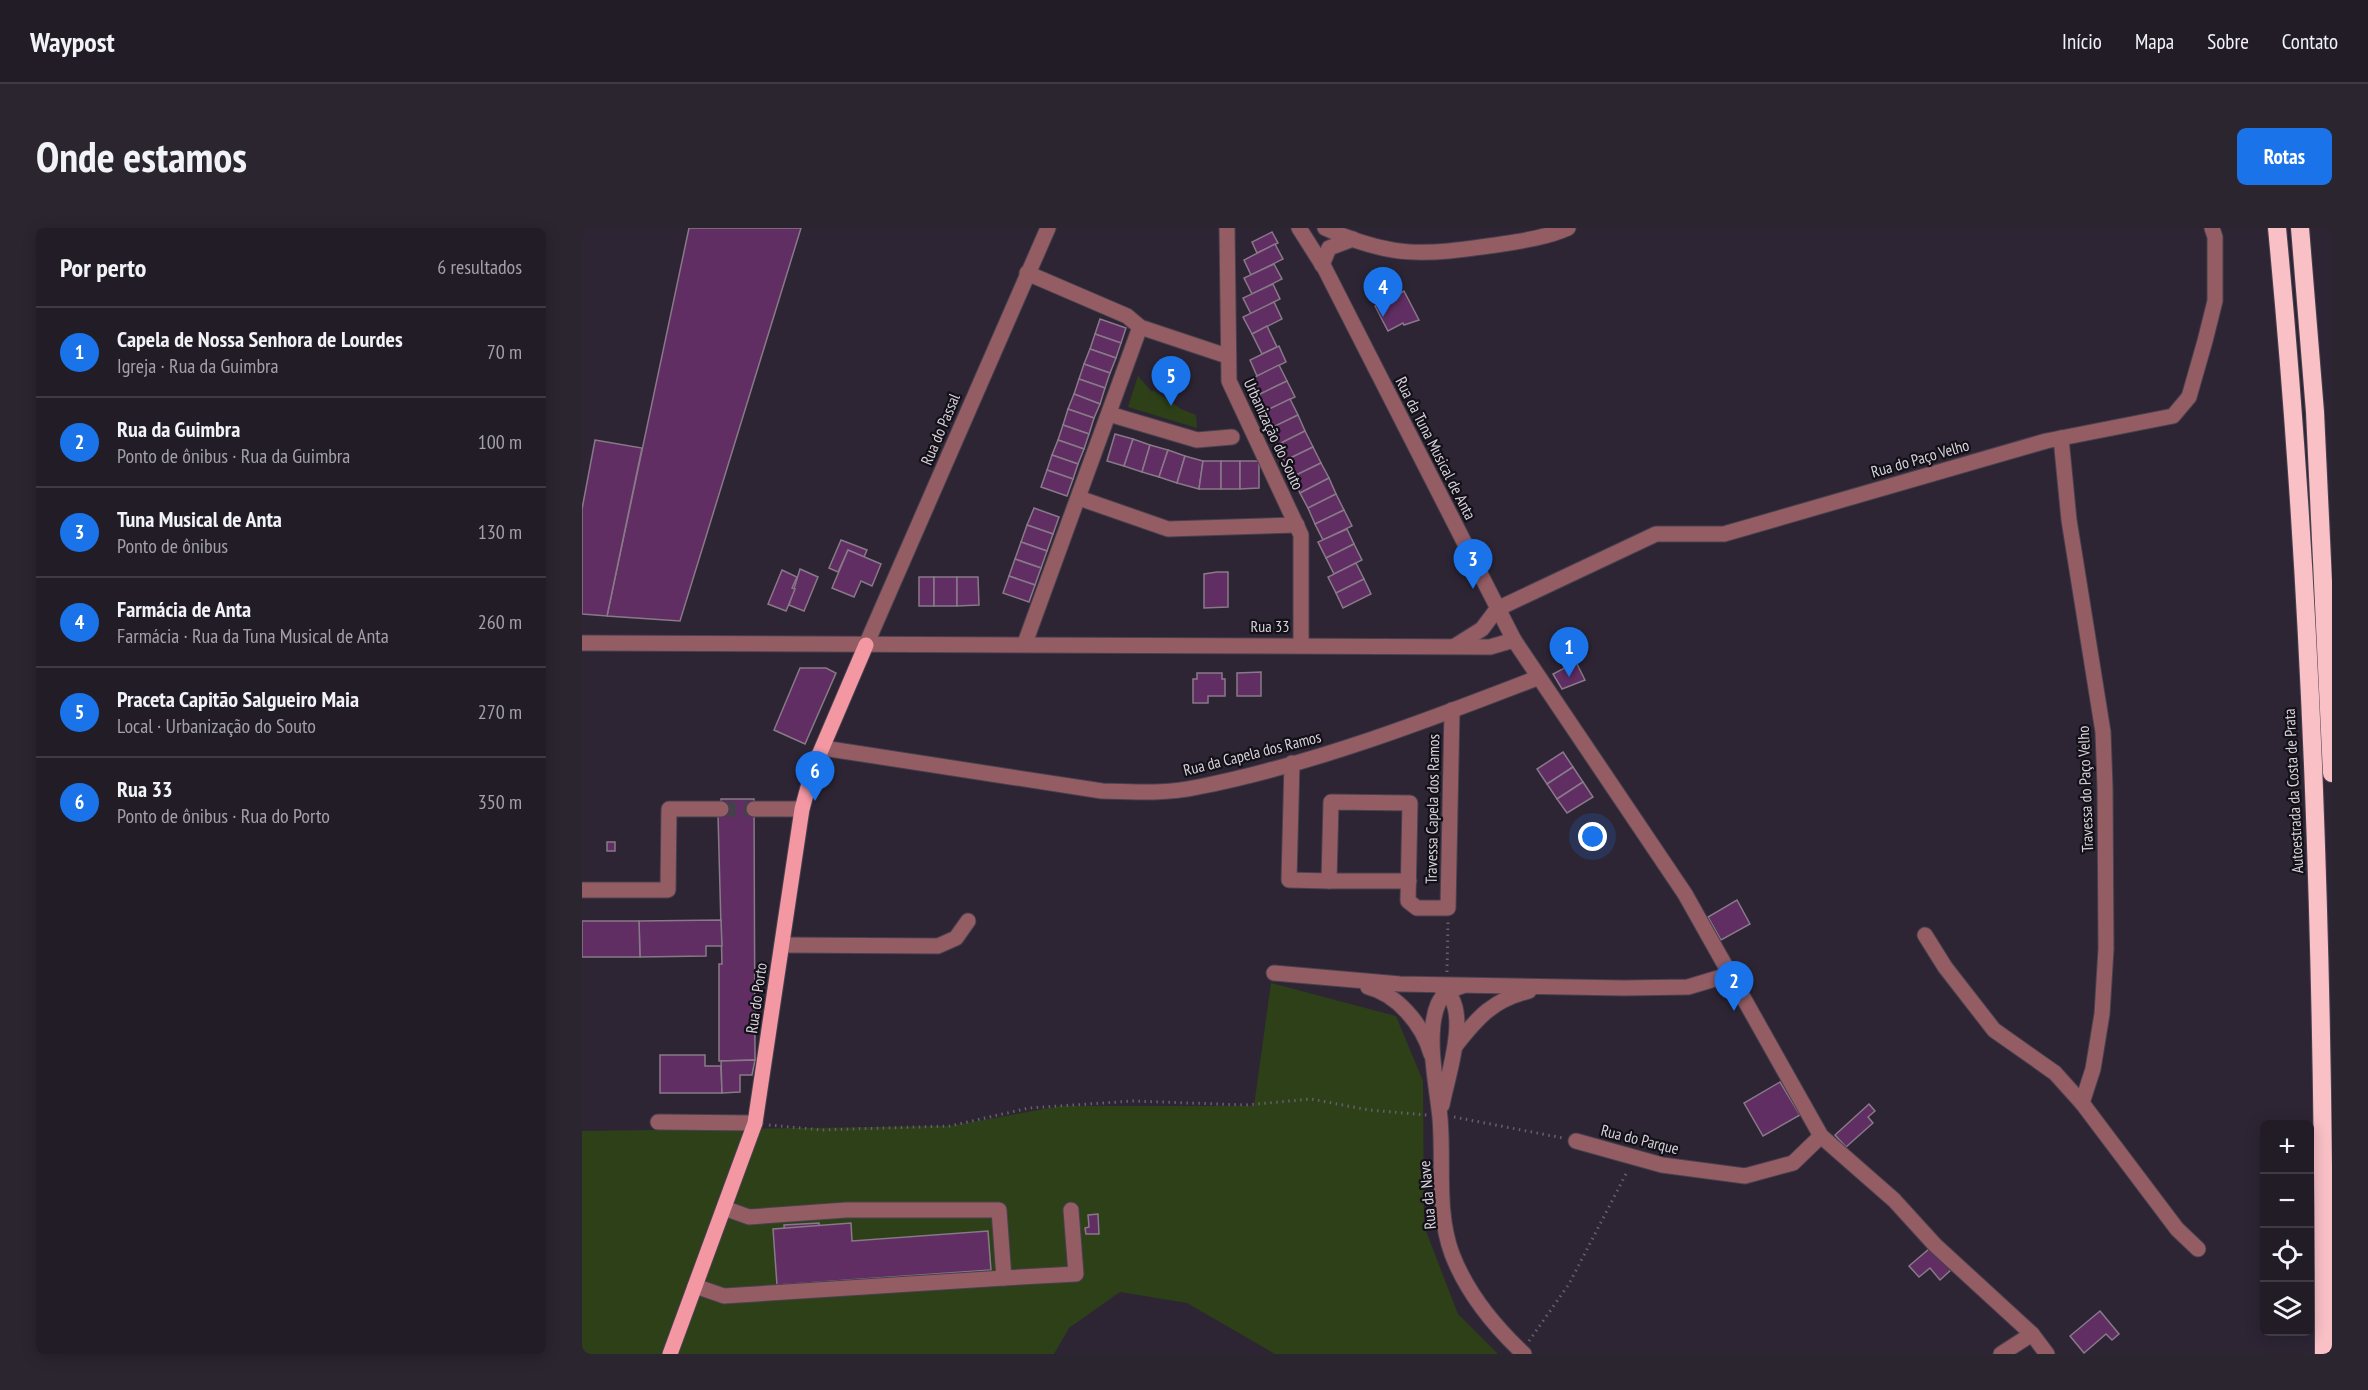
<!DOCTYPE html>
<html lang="pt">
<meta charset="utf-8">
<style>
:root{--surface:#221c27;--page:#2a252f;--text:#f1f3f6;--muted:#a2a1a7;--line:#3f3a44;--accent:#1a73e8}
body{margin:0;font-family:"PT Sans Narrow",sans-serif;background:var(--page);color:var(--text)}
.controls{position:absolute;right:18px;bottom:18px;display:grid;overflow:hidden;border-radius:9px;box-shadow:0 3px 15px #0003}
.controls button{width:54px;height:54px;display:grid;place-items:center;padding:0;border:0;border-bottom:2px solid var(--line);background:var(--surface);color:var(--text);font:30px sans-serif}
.you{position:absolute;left:1011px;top:609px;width:21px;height:21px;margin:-15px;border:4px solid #fff;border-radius:50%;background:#1a73e8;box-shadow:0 0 0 9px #1a73e833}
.badge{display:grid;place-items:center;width:39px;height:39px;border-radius:50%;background:var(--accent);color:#fff;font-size:20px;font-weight:700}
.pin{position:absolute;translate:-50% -50px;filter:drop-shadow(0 2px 3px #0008)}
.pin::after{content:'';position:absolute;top:32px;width:21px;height:18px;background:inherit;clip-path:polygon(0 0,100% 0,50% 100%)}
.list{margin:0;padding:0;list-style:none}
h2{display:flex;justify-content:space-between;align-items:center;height:78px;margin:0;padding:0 24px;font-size:26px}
h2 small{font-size:20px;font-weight:400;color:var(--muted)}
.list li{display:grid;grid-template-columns:39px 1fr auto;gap:18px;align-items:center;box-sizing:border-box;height:90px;padding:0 24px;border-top:2px solid var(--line)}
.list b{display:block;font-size:22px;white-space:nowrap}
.list p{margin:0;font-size:20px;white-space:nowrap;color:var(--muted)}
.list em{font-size:20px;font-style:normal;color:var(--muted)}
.icon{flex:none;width:33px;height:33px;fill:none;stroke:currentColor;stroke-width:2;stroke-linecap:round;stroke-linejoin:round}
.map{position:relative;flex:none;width:1750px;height:1126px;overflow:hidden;border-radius:9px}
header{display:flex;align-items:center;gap:36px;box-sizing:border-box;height:84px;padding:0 30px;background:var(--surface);border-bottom:2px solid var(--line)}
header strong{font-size:28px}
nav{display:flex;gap:33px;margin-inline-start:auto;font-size:21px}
.intro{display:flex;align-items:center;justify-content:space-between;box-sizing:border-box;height:144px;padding:0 36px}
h1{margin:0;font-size:42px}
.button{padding:15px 27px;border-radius:9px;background:var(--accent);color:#fff;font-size:21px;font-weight:700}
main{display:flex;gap:36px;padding:0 36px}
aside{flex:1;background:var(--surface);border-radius:9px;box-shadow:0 3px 15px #0003}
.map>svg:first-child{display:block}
</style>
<header>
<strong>Waypost</strong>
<nav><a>Início</a><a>Mapa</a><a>Sobre</a><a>Contato</a></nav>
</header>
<div class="intro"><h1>Onde estamos</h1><a class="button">Rotas</a></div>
<main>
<aside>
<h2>Por perto<small>6 resultados</small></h2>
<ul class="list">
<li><span class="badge">1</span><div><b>Capela de Nossa Senhora de Lourdes</b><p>Igreja · Rua da Guimbra</p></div><em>70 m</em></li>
<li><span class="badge">2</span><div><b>Rua da Guimbra</b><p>Ponto de ônibus · Rua da Guimbra</p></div><em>100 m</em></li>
<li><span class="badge">3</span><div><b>Tuna Musical de Anta</b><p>Ponto de ônibus</p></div><em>130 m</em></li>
<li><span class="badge">4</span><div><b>Farmácia de Anta</b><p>Farmácia · Rua da Tuna Musical de Anta</p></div><em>260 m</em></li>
<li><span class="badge">5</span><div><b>Praceta Capitão Salgueiro Maia</b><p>Local · Urbanização do Souto</p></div><em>270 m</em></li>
<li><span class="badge">6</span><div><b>Rua 33</b><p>Ponto de ônibus · Rua do Porto</p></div><em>350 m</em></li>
</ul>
</aside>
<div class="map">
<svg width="1750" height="1126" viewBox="0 0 1750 1126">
<rect width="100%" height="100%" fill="#2d2534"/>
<g fill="#2d4017">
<polygon points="556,148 570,164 571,162 599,181 614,187 615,200 546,179"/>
<polygon points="689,755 814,788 841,853 842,998 876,1086 916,1126 693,1126 605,1075 538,1064 487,1100 472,1126 0,1126 0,903 368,898 479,878 672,878"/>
</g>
<g fill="#602e63" stroke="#887988" stroke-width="1.5">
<polygon points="107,0 219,0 98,393 25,388"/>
<polygon points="690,4 696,15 675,25 670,14"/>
<polygon points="693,16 701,31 669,47 662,32"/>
<polygon points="692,36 700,51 670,66 662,50"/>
<polygon points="691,56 698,71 669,86 661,70"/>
<polygon points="822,63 837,92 822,97 821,95 806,103 793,78"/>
<polygon points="692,74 700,91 670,106 661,89"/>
<polygon points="518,91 544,100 539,115 513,106"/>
<polygon points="685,98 695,119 680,126 670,106"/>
<polygon points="513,106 539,115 534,130 508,121"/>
<polygon points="697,118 704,134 675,148 668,132"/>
<polygon points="508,121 534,130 528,145 502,136"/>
<polygon points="502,136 528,145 523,160 497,151"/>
<polygon points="697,137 705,153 676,167 669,151"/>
<polygon points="497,151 523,160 518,176 492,166"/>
<polygon points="705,153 713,169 684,183 676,167"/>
<polygon points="492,166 518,176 512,190 486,181"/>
<polygon points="708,171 716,187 687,201 679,185"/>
<polygon points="486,181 512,190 507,206 481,197"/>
<polygon points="716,187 723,203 695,217 687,201"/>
<polygon points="481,197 507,206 502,221 476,212"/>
<polygon points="723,203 731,219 702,233 695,217"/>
<polygon points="533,206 551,211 542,238 525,233"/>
<polygon points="551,211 568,217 560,244 542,238"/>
<polygon points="13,212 60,220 25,388 0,386 0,281"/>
<polygon points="476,212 502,221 496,236 470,227"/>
<polygon points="568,217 586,222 577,249 560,244"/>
<polygon points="731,219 739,235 710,249 702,233"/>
<polygon points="586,222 603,228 595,255 577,249"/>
<polygon points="470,227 496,236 491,251 465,242"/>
<polygon points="603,228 621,233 617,261 595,255"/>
<polygon points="621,233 639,233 639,261 617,261"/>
<rect x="639" y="233" width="19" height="28"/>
<polygon points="658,233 677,233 677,260 658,261"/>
<polygon points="739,235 747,250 718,265 710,249"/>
<polygon points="465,242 491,251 485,268 459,259"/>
<polygon points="747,250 754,266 726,280 718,265"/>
<polygon points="754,266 762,282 733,296 726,280"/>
<polygon points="452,280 477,289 471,306 445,297"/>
<polygon points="762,282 770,298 741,312 733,296"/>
<polygon points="445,297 471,306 465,323 439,314"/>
<polygon points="765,301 772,316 744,330 736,314"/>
<polygon points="259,312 285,322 282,329 266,322 256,344 247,340"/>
<polygon points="439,314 465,323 459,340 433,331"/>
<polygon points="772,316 780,332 752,346 744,330"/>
<polygon points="266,322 299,336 290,358 279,353 272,369 250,360"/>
<polygon points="433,331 459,340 453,357 427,348"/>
<polygon points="774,335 782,351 754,365 746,349"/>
<polygon points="218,341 236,349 222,383 207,377"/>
<polygon points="200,342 215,349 210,360 213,361 204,383 186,376"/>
<polygon points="635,344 646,344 646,379 622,380 622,346"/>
<polygon points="427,348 453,357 447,374 421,365"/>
<rect x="337" y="349" width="15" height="29"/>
<rect x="352" y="349" width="23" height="29"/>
<polygon points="375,349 396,349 397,377 375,378"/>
<polygon points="782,351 789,366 761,380 754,365"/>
<polygon points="994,434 1003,452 980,461 971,446"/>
<polygon points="218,440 244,440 254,445 223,516 192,502"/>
<polygon points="679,444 679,468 655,468 655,445"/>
<polygon points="615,445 640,445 640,451 643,451 643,468 626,468 626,475 611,475 611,451 615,451"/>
<polygon points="981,524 991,539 965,556 955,541"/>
<polygon points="991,539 1001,554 975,571 965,556"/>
<polygon points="1001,554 1011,569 985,585 975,571"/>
<polygon points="139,571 172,571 173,832 137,833 137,736 140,736 136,587 139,587"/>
<rect x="25" y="614" width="8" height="9"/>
<polygon points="1155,672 1168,696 1139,712 1126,689"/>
<polygon points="139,692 140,718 124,718 124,728 58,729 57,693"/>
<polygon points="0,693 57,693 58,729 0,729"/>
<polygon points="78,827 123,827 123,838 139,838 140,865 78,865"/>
<polygon points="173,832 170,847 158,847 158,864 140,865 139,833"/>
<polygon points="1198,854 1218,887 1181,908 1162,875"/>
<polygon points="1287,876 1293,883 1286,889 1291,895 1264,919 1253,907"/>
<polygon points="516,986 517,1006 504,1006 503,1000 507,999 506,987"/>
<polygon points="237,995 242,1055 207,1058 202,997"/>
<polygon points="269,995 270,1013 406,1003 409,1042 195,1057 191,1001"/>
<polygon points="1347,1021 1370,1041 1358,1052 1348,1040 1337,1049 1327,1038"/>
<polygon points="1518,1083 1537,1106 1530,1112 1524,1106 1502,1125 1488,1108"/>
</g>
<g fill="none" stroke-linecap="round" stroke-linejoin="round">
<polyline stroke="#463f4d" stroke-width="15" stroke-dasharray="15 8" stroke-linecap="butt" points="139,581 172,581"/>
<g stroke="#48414f" stroke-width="17">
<g id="minor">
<polyline points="645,0 647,153 719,307 719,416"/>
<polyline points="717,0 743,41 932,412 1103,666 1239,908 1312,972 1353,1017 1450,1106 1465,1126"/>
<path d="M743 0C810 31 843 27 914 17 939 13 963 10 986 0"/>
<polyline points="740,37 747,20 771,11"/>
<polyline points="445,45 545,88 558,99 645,128"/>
<polyline points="527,186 615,212 650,209"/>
<polyline points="1479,210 1487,292 1521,504 1523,559 1524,721 1520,786 1511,841 1500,875"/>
<polyline points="497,270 586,301 715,297"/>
<polyline points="0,415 908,419 932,412"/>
<polyline points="443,415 558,99"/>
<polyline points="284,417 466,0"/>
<polyline points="873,418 900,401 915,381 1074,306 1142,306 1464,213 1591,188 1607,169 1623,113 1633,73 1633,9 1630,0"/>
<path d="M241 520 520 563C551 564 585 566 616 559 732 536 844 493 955 450"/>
<polyline points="710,535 707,652 747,653 749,574 828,575 826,673 835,680 866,680 870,482"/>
<polyline points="172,581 220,581"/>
<polyline points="747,653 827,653"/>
<polyline points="0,662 86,662 87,581 139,581"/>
<polyline points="1343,707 1363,739 1412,802 1473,845 1500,875 1595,1001 1616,1021"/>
<polyline points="200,717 356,718 374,710 386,693"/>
<polyline points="692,745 818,756 1042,760 1106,759 1146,747"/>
<path d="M880 758C870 761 861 765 856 776 843 807 855 858 858 890 862 935 854 983 870 1026 885 1065 912 1098 942 1126"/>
<path d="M786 759C815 766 841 797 849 826"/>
<path d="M858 759C892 776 865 848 860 877"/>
<path d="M874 817C896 789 911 772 947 763"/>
<polyline points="76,894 173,895"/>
<polyline points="994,913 1080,937 1163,948 1211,935 1239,908"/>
<polyline points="422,1050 494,1046 489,982"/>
<polyline points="113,1058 142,1068 422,1050 417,982 264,982 167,989 142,980"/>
<polyline points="1419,1126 1450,1106"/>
</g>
</g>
<g stroke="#48414f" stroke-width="17">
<polyline id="major" points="88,1126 173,895 220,581 231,541 284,417"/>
</g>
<g stroke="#48414f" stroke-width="20">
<g id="highway">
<path d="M1695 0C1731 374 1742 750 1742 1126"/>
<polyline points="1718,0 1733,184 1750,545"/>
</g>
</g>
<g stroke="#665f6c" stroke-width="3" stroke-dasharray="1.5 4.5" stroke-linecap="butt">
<polyline points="865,744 866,694"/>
<polyline points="872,889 981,910"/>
<polyline points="187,897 240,902 368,898 447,880 551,873 664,877 729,871 787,882 845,887"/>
<polyline points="947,1113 987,1056 1046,942"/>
</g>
<use href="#minor" stroke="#945d64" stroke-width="15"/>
<use href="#major" stroke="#f397a3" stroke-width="15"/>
<use href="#highway" stroke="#f9c0c6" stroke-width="18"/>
</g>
<g text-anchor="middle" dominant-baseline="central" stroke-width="4.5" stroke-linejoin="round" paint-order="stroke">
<g font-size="16" fill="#d7d2dc" stroke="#131017">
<text transform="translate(358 201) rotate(-67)">Rua do Passal</text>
<text transform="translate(692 206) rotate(65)">Urbanização do Souto</text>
<text transform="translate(854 220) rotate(63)">Rua da Tuna Musical de Anta</text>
<text transform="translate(1338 230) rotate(-16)">Rua do Paço Velho</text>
<text x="688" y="398">Rua 33</text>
<text transform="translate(670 525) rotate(-14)">Rua da Capela dos Ramos</text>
<text transform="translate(1503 561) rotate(-92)">Travessa do Paço Velho</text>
<text transform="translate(1711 563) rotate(-93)">Autoestrada da Costa de Prata</text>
<text transform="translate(850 581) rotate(-89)">Travessa Capela dos Ramos</text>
<text transform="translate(174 770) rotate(-82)">Rua do Porto</text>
<text transform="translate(1058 911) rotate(14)">Rua do Parque</text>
<text transform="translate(845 967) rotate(-95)">Rua da Nave</text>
</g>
</g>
</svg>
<div class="controls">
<button>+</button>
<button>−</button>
<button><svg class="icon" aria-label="locate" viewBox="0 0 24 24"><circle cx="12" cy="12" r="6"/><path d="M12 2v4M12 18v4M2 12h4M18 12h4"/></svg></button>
<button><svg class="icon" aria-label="layers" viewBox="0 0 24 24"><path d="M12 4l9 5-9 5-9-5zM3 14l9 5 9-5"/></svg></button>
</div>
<div class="you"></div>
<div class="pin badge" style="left:987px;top:449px">1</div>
<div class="pin badge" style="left:1152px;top:783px">2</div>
<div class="pin badge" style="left:891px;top:361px">3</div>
<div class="pin badge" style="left:801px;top:89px">4</div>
<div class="pin badge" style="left:589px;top:178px">5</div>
<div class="pin badge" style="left:233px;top:573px">6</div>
</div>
</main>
